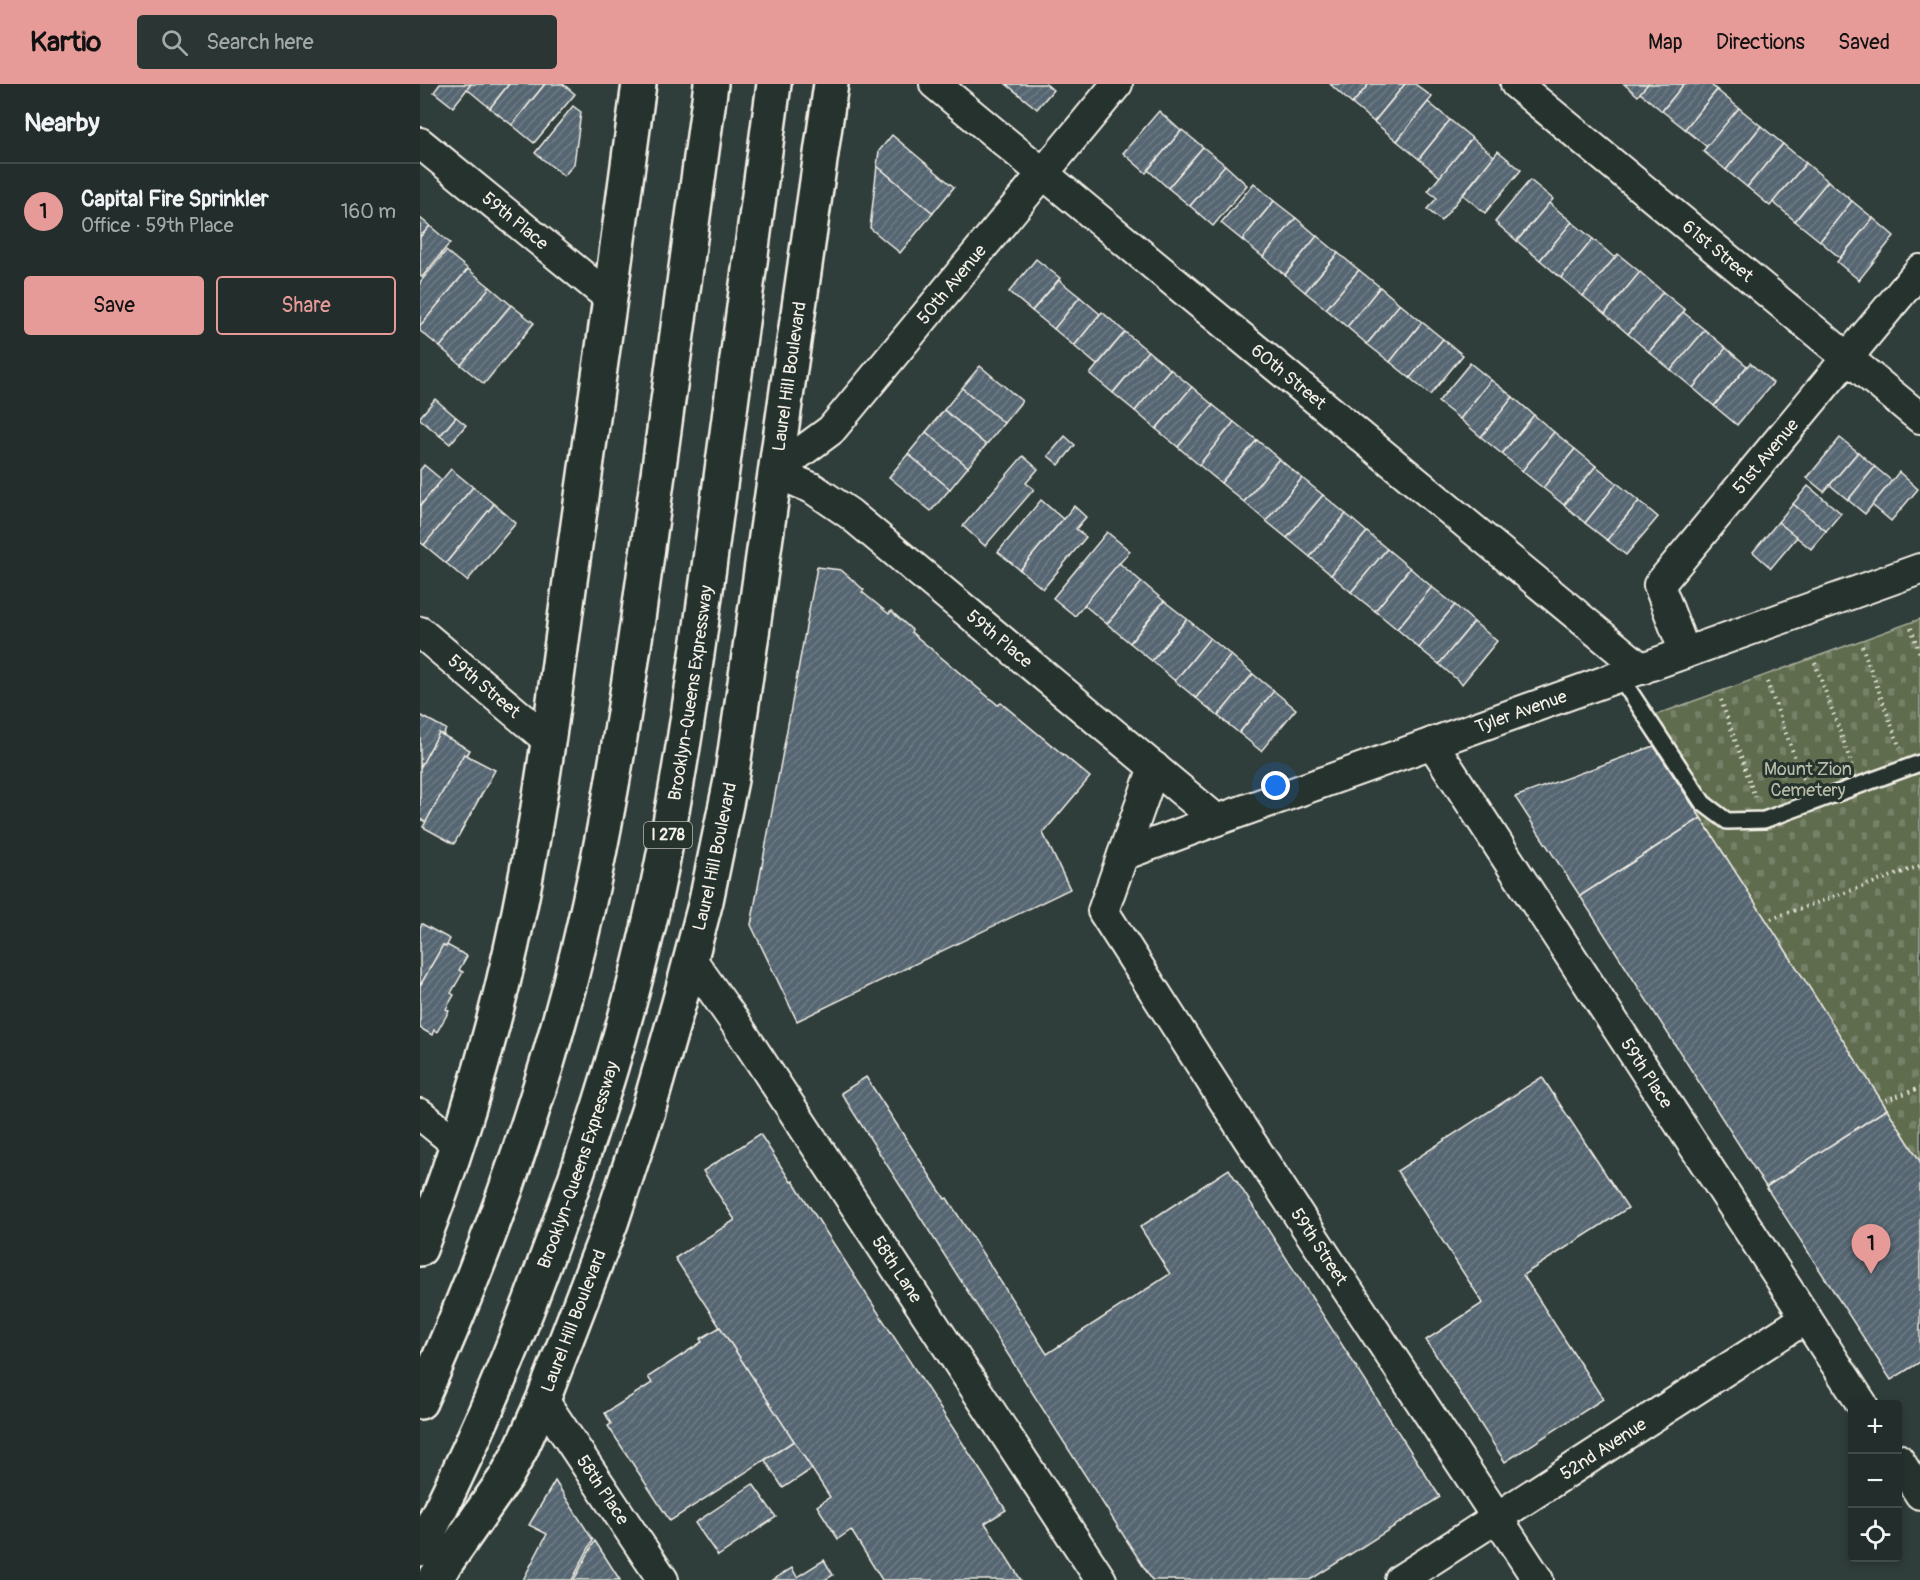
<!DOCTYPE html>
<meta charset="utf-8">
<style>
:root{--surface:#232e2c;--page:#2b3634;--text:#f1f3f6;--muted:#a3a8a9;--line:#404a48;--accent:#e69b98}
body{margin:0;font-family:Pangolin,sans-serif;background:var(--page);color:var(--text)}
.controls{position:absolute;right:18px;bottom:18px;display:grid;overflow:hidden;border-radius:6px;box-shadow:0 3px 9px #0003}
.controls button{width:54px;height:54px;display:grid;place-items:center;padding:0;border:0;border-bottom:2px solid var(--line);background:var(--surface);color:var(--text);font:30px sans-serif}
.you{position:absolute;left:856px;top:702px;width:21px;height:21px;margin:-15px;border:4px solid #fff;border-radius:50%;background:#1a73e8;box-shadow:0 0 0 9px #1a73e833}
.badge{display:grid;place-items:center;width:39px;height:39px;border-radius:50%;background:var(--accent);color:#111;font-size:20px;font-weight:700}
.pin{position:absolute;translate:-50% -50px;filter:drop-shadow(0 2px 3px #0008)}
.pin::after{content:'';position:absolute;top:32px;width:21px;height:18px;background:inherit;clip-path:polygon(0 0,100% 0,50% 100%)}
.list{margin:0;padding:0;list-style:none}
h2{display:flex;justify-content:space-between;align-items:center;height:78px;margin:0;padding:0 24px;font-size:26px}
h2 small{font-size:20px;font-weight:400;color:var(--muted)}
.list li{display:grid;grid-template-columns:39px 1fr auto;gap:18px;align-items:center;box-sizing:border-box;height:96px;padding:0 24px;border-top:2px solid var(--line)}
.list b{display:block;font-size:22px;white-space:nowrap}
.list p{margin:0;font-size:20px;white-space:nowrap;color:var(--muted)}
.list em{font-size:20px;font-style:normal;color:var(--muted)}
.actions{display:flex;gap:12px;padding:18px 24px}
.actions a{flex:1;padding:14px 0;border:2px solid var(--accent);border-radius:6px;text-align:center;font-size:21px;color:var(--accent)}
.actions .main{background:var(--accent);color:#111}
.icon{flex:none;width:33px;height:33px;fill:none;stroke:currentColor;stroke-width:2;stroke-linecap:round;stroke-linejoin:round}
.map{position:relative;flex:none;width:1500px;height:1496px;overflow:hidden}
header{display:flex;align-items:center;gap:36px;box-sizing:border-box;height:84px;padding:0 30px;background:var(--accent);color:#111}
header strong{font-size:28px}
nav{display:flex;gap:33px;margin-inline-start:auto;font-size:21px}
.search{width:420px;height:54px;background:var(--page);display:flex;align-items:center;gap:15px;box-sizing:border-box;padding:0 21px;border-radius:6px;color:var(--muted);font-size:22px}
main{display:flex}
aside{flex:1;background:var(--surface)}
.map>svg:first-child{display:block}
</style>
<header>
<strong>Kartio</strong>
<div class="search"><svg class="icon" aria-label="search" viewBox="0 0 24 24"><circle cx="10" cy="10" r="6"/><path d="M15 15l6 6"/></svg>Search here</div>
<nav><a>Map</a><a>Directions</a><a>Saved</a></nav>
</header>
<main>
<aside>
<h2>Nearby<small></small></h2>
<ul class="list">
<li><span class="badge">1</span><div><b>Capital Fire Sprinkler</b><p>Office · 59th Place</p></div><em>160 m</em></li>
</ul>
<div class="actions"><a class="main">Save</a><a>Share</a></div>
</aside>
<div class="map">
<svg width="1500" height="1496" viewBox="0 0 1500 1496">
<defs>
<pattern id="cemetery-stones" width="16" height="16" patternUnits="userSpaceOnUse" patternTransform="scale(1.5)"><rect width="16" height="16" fill="#5e6c4e"/><path d="M2 7V4a2 2 0 0 1 4 0v3zM10 15v-3a2 2 0 0 1 4 0v3z" fill="#768168"/></pattern>
<pattern id="building-hatch" width="6" height="6" patternUnits="userSpaceOnUse" patternTransform="scale(1.5)"><rect width="6" height="6" fill="#556571"/><path d="M-1 1l2-2M0 6l6-6M5 7l2-2" fill="none" stroke="#6e7c85"/></pattern>
</defs>
<rect width="100%" height="100%" fill="#2f3d3b"/>
<filter id="ink" filterUnits="userSpaceOnUse"><feTurbulence type="fractalNoise" baseFrequency=".0167" numOctaves="2"/><feDisplacementMap in="SourceGraphic" scale="12" xChannelSelector="R" yChannelSelector="G"/><feConvolveMatrix kernelMatrix="1 2 1 2 8 2 1 2 1" color-interpolation-filters="sRGB"/></filter>
<g filter="url(#ink)">
<polygon fill="url(#cemetery-stones)" stroke="#a9ae9b" stroke-width="1.5" points="1500,535 1500,1077 1219,637"/>
<g fill="url(#building-hatch)" stroke="#f4f1e8" stroke-width="1.5">
<polygon points="20,0 51,0 33,23 14,8"/>
<polygon points="51,0 89,0 70,24 47,5"/>
<polygon points="89,0 125,0 92,41 70,24"/>
<polygon points="125,0 143,0 155,10 114,59 92,41"/>
<polygon points="586,0 626,0 633,6 617,25"/>
<polygon points="910,0 949,0 932,20"/>
<polygon points="949,0 985,0 954,38 932,20"/>
<polygon points="985,0 995,0 1012,13 977,57 954,38"/>
<polygon points="1204,0 1228,0 1218,12"/>
<polygon points="1228,0 1264,0 1242,27 1220,9"/>
<polygon points="1264,0 1290,0 1297,6 1265,45 1242,27"/>
<polygon points="1297,6 1319,24 1287,63 1265,45"/>
<polygon points="1008,18 1030,36 999,75 977,57"/>
<polygon points="153,22 161,28 154,80 144,92 115,69"/>
<polygon points="1319,24 1341,42 1306,86 1283,67"/>
<polygon points="739,27 761,47 726,89 703,69"/>
<polygon points="1030,36 1052,54 1020,93 999,75"/>
<polygon points="1341,42 1363,60 1327,103 1306,86"/>
<polygon points="762,46 783,63 748,104 728,86"/>
<polygon points="472,51 534,103 513,129 457,82 459,67"/>
<polygon points="1052,54 1074,72 1021,137 1007,125 1017,114 1008,107"/>
<polygon points="1363,60 1386,79 1350,122 1327,103"/>
<polygon points="783,63 805,81 770,122 748,104"/>
<polygon points="1078,67 1101,86 1065,129 1043,111"/>
<polygon points="1386,79 1408,97 1375,137 1353,118"/>
<polygon points="805,81 827,101 793,142 770,122"/>
<polygon points="457,82 513,129 480,169 450,144"/>
<polygon points="1110,96 1133,115 1097,157 1075,138"/>
<polygon points="1408,97 1432,117 1400,157 1375,137"/>
<polygon points="834,99 854,117 822,156 801,139"/>
<polygon points="854,117 876,134 843,173 822,156"/>
<polygon points="1432,117 1453,134 1420,174 1400,157"/>
<polygon points="1129,119 1152,138 1120,176 1097,157"/>
<polygon points="0,134 10,142 0,153"/>
<polygon points="876,134 897,152 865,191 843,173"/>
<polygon points="1453,134 1474,152 1439,196 1417,178"/>
<polygon points="1152,138 1173,155 1141,194 1120,176"/>
<polygon points="10,142 30,159 2,193 0,192 0,153"/>
<polygon points="897,152 918,169 885,208 865,191"/>
<polygon points="1173,155 1195,174 1163,212 1141,194"/>
<polygon points="26,167 48,185 0,242 0,198"/>
<polygon points="918,169 939,186 906,225 885,208"/>
<polygon points="1198,170 1220,188 1185,230 1163,212"/>
<polygon points="616,175 640,194 612,227 589,208"/>
<polygon points="48,185 70,203 20,263 0,247 0,242"/>
<polygon points="939,186 960,203 927,243 906,225"/>
<polygon points="1220,188 1243,208 1208,250 1185,230"/>
<polygon points="639,196 660,213 634,245 612,227"/>
<polygon points="70,203 91,221 41,281 20,263"/>
<polygon points="960,203 980,220 947,260 927,243"/>
<polygon points="1243,208 1265,226 1229,268 1208,250"/>
<polygon points="660,213 680,230 654,262 634,245"/>
<polygon points="980,220 1002,238 970,278 947,260"/>
<polygon points="91,221 114,239 64,300 41,281"/>
<polygon points="682,228 705,248 677,281 654,262"/>
<polygon points="1263,228 1285,246 1251,286 1229,268"/>
<polygon points="1002,238 1023,255 990,294 970,278"/>
<polygon points="1285,246 1306,264 1273,304 1251,286"/>
<polygon points="705,248 728,267 693,309 670,290"/>
<polygon points="1023,255 1043,271 1010,311 990,294"/>
<polygon points="1306,264 1327,282 1294,322 1273,304"/>
<polygon points="728,267 750,285 715,327 693,309"/>
<polygon points="1050,279 1071,296 1040,335 1018,318"/>
<polygon points="1330,279 1353,299 1317,341 1294,322"/>
<polygon points="560,282 602,317 584,339 542,304"/>
<polygon points="750,285 772,303 736,345 715,327"/>
<polygon points="1071,296 1093,313 1061,353 1040,335"/>
<polygon points="772,303 793,321 758,363 736,345"/>
<polygon points="542,304 584,339 566,361 524,326"/>
<polygon points="1093,313 1114,331 1082,370 1061,353"/>
<polygon points="15,315 36,333 20,352 0,335 0,333"/>
<polygon points="793,321 814,338 779,381 758,363"/>
<polygon points="524,326 566,361 548,383 506,348"/>
<polygon points="1114,331 1134,348 1102,387 1082,370"/>
<polygon points="36,333 46,341 30,360 20,352"/>
<polygon points="814,338 837,356 801,399 779,381"/>
<polygon points="506,348 548,383 530,405 488,370"/>
<polygon points="1134,348 1155,365 1123,404 1102,387"/>
<polygon points="645,352 655,361 639,381 628,372"/>
<polygon points="1420,354 1438,368 1404,408 1387,394"/>
<polygon points="837,356 859,375 824,418 801,399"/>
<polygon points="1155,365 1176,382 1144,421 1123,404"/>
<polygon points="1438,368 1455,383 1428,416 1410,401"/>
<polygon points="488,370 530,405 511,427 469,393"/>
<polygon points="603,372 618,385 606,399 614,405 565,462 543,442"/>
<polygon points="859,375 882,394 846,437 824,418"/>
<polygon points="4,381 22,396 0,422 0,386"/>
<polygon points="1176,382 1197,399 1165,439 1144,421"/>
<polygon points="1455,383 1472,397 1445,430 1428,416"/>
<polygon points="31,385 53,403 4,461 0,458 0,422"/>
<polygon points="1479,388 1498,405 1471,437 1452,421"/>
<polygon points="882,394 903,411 867,454 846,437"/>
<polygon points="1197,399 1219,417 1187,456 1165,439"/>
<polygon points="1388,402 1421,429 1406,447 1373,420"/>
<polygon points="53,403 74,420 26,479 4,461"/>
<polygon points="903,411 926,430 890,473 867,454"/>
<polygon points="621,416 643,435 600,486 578,468"/>
<polygon points="1219,417 1238,433 1206,471 1187,456"/>
<polygon points="74,420 96,439 47,497 26,479"/>
<polygon points="1373,420 1406,447 1391,465 1358,438"/>
<polygon points="654,422 666,433 656,445 666,453 623,505 600,486"/>
<polygon points="926,430 947,448 911,491 890,473"/>
<polygon points="1358,438 1377,453 1351,484 1333,468"/>
<polygon points="687,448 710,467 655,532 633,514"/>
<polygon points="947,448 967,465 931,508 911,491"/>
<polygon points="967,465 990,484 955,527 931,508"/>
<polygon points="699,479 722,498 687,540 664,521"/>
<polygon points="397,483 421,486 444,506 442,508 469,530 471,527 492,546 491,548 578,621 581,619 670,693 623,749 650,805 377,937 331,841"/>
<polygon points="990,484 1012,503 977,545 955,527"/>
<polygon points="722,498 744,517 710,559 687,540"/>
<polygon points="1012,503 1035,521 999,564 977,545"/>
<polygon points="744,517 767,535 732,577 710,559"/>
<polygon points="1035,521 1054,538 1019,580 999,564"/>
<polygon points="767,535 790,554 755,597 732,577"/>
<polygon points="1054,538 1077,557 1042,600 1019,580"/>
<polygon points="790,554 811,571 776,614 755,597"/>
<polygon points="811,571 833,590 798,632 776,614"/>
<polygon points="833,590 854,607 819,649 798,632"/>
<polygon points="854,607 876,625 841,667 819,649"/>
<polygon points="0,631 26,645 23,651 19,649 0,684"/>
<polygon points="19,649 50,666 47,671 44,670 6,738 0,735 0,684"/>
<polygon points="1234,662 1281,734 1160,812 1095,713"/>
<polygon points="44,670 75,686 34,760 3,743"/>
<polygon points="1281,734 1467,1025 1346,1103 1160,812"/>
<polygon points="2,840 30,855 26,863 23,861 0,902 0,843"/>
<polygon points="23,861 26,863 27,861 47,872 39,886 43,888 31,909 34,911 26,925 29,927 17,948 14,946 12,951 0,944 0,902"/>
<polygon points="446,993 525,1115 527,1114 627,1270 750,1190 720,1143 809,1085 1020,1413 890,1496 732,1496 421,1009"/>
<polygon points="1122,993 1208,1124 1103,1191 1183,1315 1085,1378 1006,1256 1063,1219 977,1087"/>
<polygon points="1467,1025 1500,1077 1500,1278 1471,1296 1346,1103"/>
<polygon points="340,1050 371,1098 373,1097 586,1426 565,1439 601,1496 462,1496 431,1446 418,1455 397,1422 410,1413 255,1174 315,1136 283,1087"/>
<polygon points="300,1243 374,1357 250,1437 188,1342 191,1340 185,1329 232,1299 228,1293 282,1258 280,1255"/>
<polygon points="374,1357 392,1385 363,1404 345,1376"/>
<polygon points="135,1397 173,1456 152,1496 103,1496 127,1450 109,1441"/>
<polygon points="333,1400 356,1433 298,1472 275,1439"/>
<polygon points="175,1457 200,1496 154,1496"/>
<polygon points="404,1476 413,1491 405,1496 352,1496 372,1484 377,1493"/>
</g>
<g fill="none" stroke-linecap="round" stroke-linejoin="round">
<g stroke="#f4f1e8" stroke-width="20">
<polyline id="lane" points="1200,593 1283,719 1307,737 1344,736 1500,679"/>
</g>
<g stroke="#f4f1e8" stroke-width="34">
<g id="street">
<path id="s1" d="M515 0 1222 585"/>
<path id="s2" d="M1096 0 1500 334"/>
<path id="s3" d="M0 59 191 215"/>
<path id="s4" d="M354 388 392 404 430 430 797 736"/>
<path id="s5" d="M354 388 411 346 697 0"/>
<path id="s6" d="M0 548 128 656"/>
<path id="s7" d="M1265 569 1239 501 1500 186"/>
<path id="s8" d="M1012 659 1442 1320"/>
<path id="s9" d="M734 683 683 827 828 1054 1118 1496"/>
<path id="s10" d="M703 771 797 736 1500 485"/>
<path id="s11" d="M270 874 315 938 681 1496"/>
<polyline points="0,1030 38,1061"/>
<path id="s12" d="M123 1316 243 1496"/>
<polyline points="1478,1375 1500,1410"/>
<path id="s13" d="M980 1496 1386 1234"/>
</g>
</g>
<g stroke="#f4f1e8" stroke-width="38">
<g id="secondary">
<path d="M0 1165C47 1043 83 916 107 787 125 691 137 594 150 497 174 331 197 166 219 0"/>
<path id="s14" d="M14 1496 86 1393 101 1365 123 1316 191 1139 228 1027 259 919 286 817 311 696 411 0"/>
</g>
</g>
<g stroke="#f4f1e8" stroke-width="38">
<g id="highway">
<path d="M0 1318C66 1171 121 1018 159 862 195 711 215 558 236 405 254 270 273 135 291 0"/>
<path id="s15" d="M0 1465C47 1376 87 1281 122 1186 168 1065 207 941 235 814 262 688 279 559 296 431 315 287 335 144 354 0"/>
</g>
</g>
<g stroke="#f4f1e8" stroke-width="4" stroke-dasharray="1.5 4.5" stroke-linecap="butt">
<polyline points="1491,544 1500,570"/>
<polyline points="1442,562 1480,664"/>
<polyline points="1395,579 1432,681"/>
<polyline points="1347,598 1384,698"/>
<polyline points="1301,616 1335,713"/>
<polyline points="1351,835 1500,782"/>
<polyline points="1466,1016 1500,1004"/>
</g>
<use href="#lane" stroke="#26332d" stroke-width="15"/>
<use href="#street" stroke="#26332d" stroke-width="30"/>
<use href="#secondary" stroke="#26332d" stroke-width="33"/>
<use href="#highway" stroke="#26332d" stroke-width="33"/>
</g>
</g>
<g text-anchor="middle" dominant-baseline="central" stroke-width="6" stroke-linejoin="round" paint-order="stroke">
<rect fill="#26332d" stroke="#b6b8b0" stroke-width="1.5" x="224" y="738" width="48" height="26" rx="4.5"/>
<g font-size="16" font-weight="bold" fill="#f4f1e8">
<text x="248" y="751">I 278</text>
</g>
<g font-size="18" fill="#f4f1e8" stroke="#26332d">
<text stroke="none"><textPath href="#s3" startOffset="123">59th Place</textPath></text>
<text stroke="none"><textPath href="#s2" startOffset="262">61st Street</textPath></text>
<text stroke="none"><textPath href="#s5" startOffset="260">50th Avenue</textPath></text>
<text stroke="none"><textPath href="#s14" startOffset="1268">Laurel Hill Boulevard</textPath></text>
<text stroke="none"><textPath href="#s1" startOffset="459">60th Street</textPath></text>
<text stroke="none"><textPath href="#s7" startOffset="240">51st Avenue</textPath></text>
<text stroke="none"><textPath href="#s4" startOffset="282">59th Place</textPath></text>
<text stroke="none"><textPath href="#s6" startOffset="84">59th Street</textPath></text>
<text stroke="none"><textPath href="#s15" startOffset="902">Brooklyn-Queens Expressway</textPath></text>
<text stroke="none"><textPath href="#s10" startOffset="423">Tyler Avenue</textPath></text>
<text stroke="none"><textPath href="#s14" startOffset="782">Laurel Hill Boulevard</textPath></text>
<text stroke="none"><textPath href="#s8" startOffset="394">59th Place</textPath></text>
<text stroke="none"><textPath href="#s15" startOffset="416">Brooklyn-Queens Expressway</textPath></text>
<text stroke="none"><textPath href="#s9" startOffset="552">59th Street</textPath></text>
<text stroke="none"><textPath href="#s11" startOffset="374">58th Lane</textPath></text>
<text stroke="none"><textPath href="#s14" startOffset="296">Laurel Hill Boulevard</textPath></text>
<text stroke="none"><textPath href="#s13" startOffset="242">52nd Avenue</textPath></text>
<text stroke="none"><textPath href="#s12" startOffset="108">58th Place</textPath></text>
</g>
<g font-size="18" fill="#b8bcaa" stroke="#26332d">
<text x="1388" y="685">Mount Zion<tspan x="1388" dy="21">Cemetery</tspan></text>
</g>
</g>
</svg>
<div class="controls">
<button>+</button>
<button>−</button>
<button><svg class="icon" aria-label="locate" viewBox="0 0 24 24"><circle cx="12" cy="12" r="6"/><path d="M12 2v4M12 18v4M2 12h4M18 12h4"/></svg></button>
</div>
<div class="you"></div>
<div class="pin badge" style="left:1451px;top:1190px">1</div>
</div>
</main>
